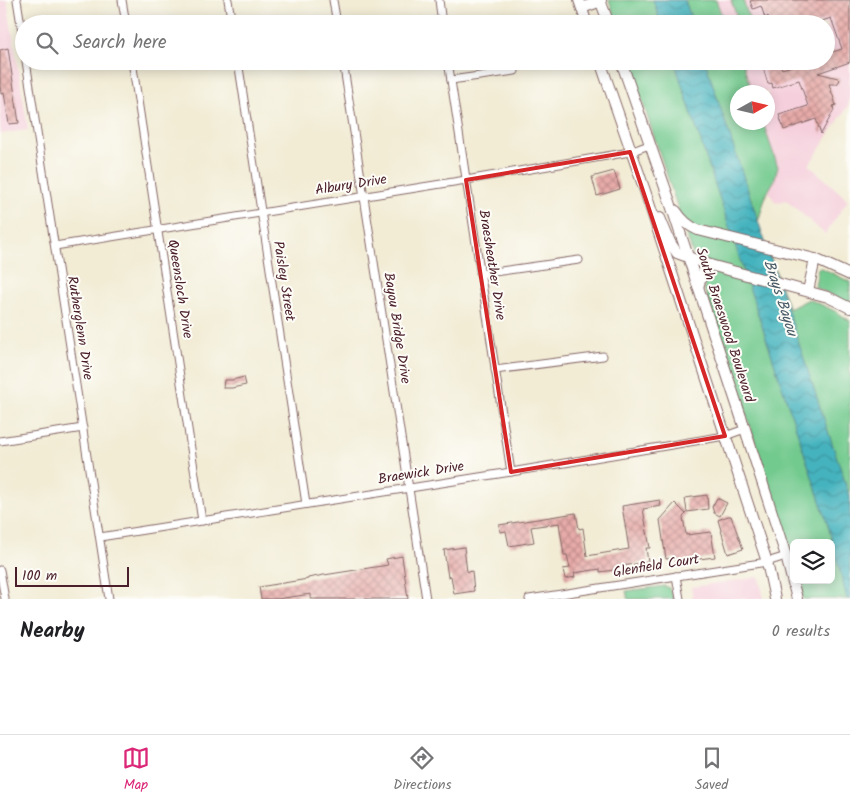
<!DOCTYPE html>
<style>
:root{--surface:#fff;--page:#f2f2f2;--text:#202124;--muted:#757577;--line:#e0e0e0;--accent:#db2777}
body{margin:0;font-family:Kalam,sans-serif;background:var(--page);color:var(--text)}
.controls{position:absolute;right:15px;bottom:15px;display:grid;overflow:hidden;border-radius:8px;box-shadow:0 2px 12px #0003}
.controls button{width:45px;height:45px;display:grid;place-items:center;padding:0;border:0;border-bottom:1px solid var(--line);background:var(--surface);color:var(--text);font:25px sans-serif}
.compass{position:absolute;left:730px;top:85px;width:45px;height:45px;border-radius:50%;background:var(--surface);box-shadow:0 2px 12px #0003;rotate:82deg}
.scale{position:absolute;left:15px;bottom:12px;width:114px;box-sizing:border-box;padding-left:5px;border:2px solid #4a1f2b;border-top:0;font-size:14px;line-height:18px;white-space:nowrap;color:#4a1f2b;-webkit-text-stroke:4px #fdfcf7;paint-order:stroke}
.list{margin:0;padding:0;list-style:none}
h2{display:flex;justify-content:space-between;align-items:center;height:65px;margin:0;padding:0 20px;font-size:21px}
h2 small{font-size:16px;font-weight:400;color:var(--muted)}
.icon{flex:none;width:28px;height:28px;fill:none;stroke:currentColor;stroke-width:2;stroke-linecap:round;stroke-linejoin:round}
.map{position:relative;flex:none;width:850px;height:599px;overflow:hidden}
.search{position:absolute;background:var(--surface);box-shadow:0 2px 12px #0003;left:15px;right:15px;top:15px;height:55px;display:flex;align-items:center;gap:12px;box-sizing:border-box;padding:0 18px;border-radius:28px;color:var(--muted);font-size:19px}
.sheet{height:135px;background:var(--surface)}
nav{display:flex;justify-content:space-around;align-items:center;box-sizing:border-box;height:70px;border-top:1px solid var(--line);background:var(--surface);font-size:14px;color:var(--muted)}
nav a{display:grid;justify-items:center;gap:2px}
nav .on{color:var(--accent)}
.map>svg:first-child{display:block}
</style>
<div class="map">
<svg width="850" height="599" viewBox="0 0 850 599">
<defs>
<pattern id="water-waves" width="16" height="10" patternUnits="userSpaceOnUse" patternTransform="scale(1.25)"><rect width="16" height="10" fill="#44b3be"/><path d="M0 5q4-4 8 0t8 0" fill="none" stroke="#3b919b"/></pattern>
<pattern id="building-cross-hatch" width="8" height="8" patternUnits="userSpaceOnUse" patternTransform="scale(1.25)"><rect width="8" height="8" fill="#e7aca9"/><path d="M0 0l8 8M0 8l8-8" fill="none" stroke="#bd8b8a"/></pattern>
</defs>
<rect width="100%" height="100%" fill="#fdfcf7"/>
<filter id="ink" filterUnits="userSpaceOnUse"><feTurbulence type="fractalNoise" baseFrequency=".02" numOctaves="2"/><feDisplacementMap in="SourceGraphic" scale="10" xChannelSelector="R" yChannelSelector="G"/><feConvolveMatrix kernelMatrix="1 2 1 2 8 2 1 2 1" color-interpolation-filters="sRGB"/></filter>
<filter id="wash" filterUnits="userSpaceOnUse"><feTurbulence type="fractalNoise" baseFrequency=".0096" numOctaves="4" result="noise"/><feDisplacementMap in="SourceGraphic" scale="20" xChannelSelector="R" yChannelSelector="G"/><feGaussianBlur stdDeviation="1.12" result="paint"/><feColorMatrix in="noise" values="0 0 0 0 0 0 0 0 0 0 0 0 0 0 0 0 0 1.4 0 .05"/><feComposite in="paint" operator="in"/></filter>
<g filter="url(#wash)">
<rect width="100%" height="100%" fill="#f2ecd5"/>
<g fill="#f5cfdc">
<polygon points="0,0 7,0 28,130 0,134"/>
<polygon points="712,0 850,0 850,98 848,106 809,165 848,200 825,234 786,200 776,203 769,193 764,159 753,123 768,122 768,92 743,92 732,61 826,61 826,24 720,24"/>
<polygon points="759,577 764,599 693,599 691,587"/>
</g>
<g fill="#73ca8f" stroke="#5e745d">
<polygon points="609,0 716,0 725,24 617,24"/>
<polygon points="731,0 743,0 751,24 739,24"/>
<polygon points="629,61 742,61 752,92 738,92 738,122 763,123 778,167 774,181 766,195 758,222 789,309 809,299 837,312 850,321 850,599 803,599 799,580 831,580 831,543 794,543 794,559"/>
<polygon points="818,268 822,268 850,282 850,304 815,287"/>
<polygon points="665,586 669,588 674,599 628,599 626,591"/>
</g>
<g fill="url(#water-waves)" stroke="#476974">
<polygon points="653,0 685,0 693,24 661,24"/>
<polygon points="674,61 705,61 850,497 850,599 847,599 828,525"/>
</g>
<g id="blocks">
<g fill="url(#building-cross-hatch)">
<polygon points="754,0 850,0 850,62 818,73 838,78 840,80 837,84 829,84 836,105 833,106 834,110 821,134 816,119 784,130 779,115 808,106 799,80 773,88 772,83 768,84 761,61 779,61 782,69 795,65 794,61 826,61 826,54 842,49 831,18 813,24 771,24 768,16 765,18 761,6 753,9 750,1"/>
<polygon points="8,48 19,123 9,124 4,93 1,94 0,86 0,50"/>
<polygon points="614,171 620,189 597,196 592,177"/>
<polygon points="244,377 246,385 232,388 223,388 224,380 232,380"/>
<polygon points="707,495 708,509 687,512 685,498"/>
<polygon points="717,498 727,503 720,516 714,513 712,507"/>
<polygon points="660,500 661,506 643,509 650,548 646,548 648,562 622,566 622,569 600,572 600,569 574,573 575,577 565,579 563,569 570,568 567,555 564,555 559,523 531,527 534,542 509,546 506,531 500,532 499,525 576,513 579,529 583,528 587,556 629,549 622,506"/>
<polygon points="675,503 686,514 683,517 686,535 711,532 715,557 675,562 675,558 666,559 660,520"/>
<polygon points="728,516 731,516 743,549 728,554 718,520"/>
<polygon points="464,547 467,572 472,571 474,591 454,594 451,576 448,577 444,550"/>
<polygon points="402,556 408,599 311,599 311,594 277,599 261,599 259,587 308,579 308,578 324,575 388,565 386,559"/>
</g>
</g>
</g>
<g filter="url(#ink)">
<use href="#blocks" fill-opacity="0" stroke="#856766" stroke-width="1"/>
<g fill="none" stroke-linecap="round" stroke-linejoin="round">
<g stroke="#856766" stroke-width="9">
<g id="minor">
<polyline points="17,0 24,44"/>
<polyline points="122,0 126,24"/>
<polyline points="228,0 232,24"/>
<polyline points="333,0 337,24"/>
<polyline points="439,0 442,24"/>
<polyline points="26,61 109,599"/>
<polyline points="132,61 202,521"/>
<polyline points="238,61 306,504"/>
<polyline points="343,61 426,599"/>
<polyline points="448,61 511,472"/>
<polyline points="451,80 515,71"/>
<polyline points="55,246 466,180 630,152 649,145"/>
<polyline points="480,274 579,260"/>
<polyline points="495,370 603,356"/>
<polyline points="0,441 83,428"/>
<polyline points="100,537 511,472 725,436 745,429"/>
<polyline points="0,570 5,599"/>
<polyline points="676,576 680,599"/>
<polyline points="529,599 767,562 786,556"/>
</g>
</g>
<g stroke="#856766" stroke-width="12">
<g id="secondary">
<polyline points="579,0 587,24"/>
<polyline points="600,0 609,24"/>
<polyline points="582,8 601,1"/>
<polyline points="600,61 645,191 767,562 775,599"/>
<polyline points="621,61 669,199 745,429 786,556 797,599"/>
<path d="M676 211C682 220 688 226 698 230L815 259 850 275"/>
<polyline points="660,218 670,242 677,253 710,265 828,297 850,308"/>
<polyline points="698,287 703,272 710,265"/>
<polyline points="808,291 815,259"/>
</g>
</g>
<use href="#minor" stroke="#fff" stroke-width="7"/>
<use href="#secondary" stroke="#fff" stroke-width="10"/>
</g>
</g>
<path fill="none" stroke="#d62828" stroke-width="4" stroke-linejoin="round" d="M630 152 725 436 511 472 466 180Z"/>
<g text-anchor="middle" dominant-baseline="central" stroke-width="4" stroke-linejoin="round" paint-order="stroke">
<g font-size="14" fill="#4a1f2b" stroke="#fdfcf7">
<text transform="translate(351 185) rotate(-9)">Albury Drive</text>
<text transform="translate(492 265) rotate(81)">Braesheather Drive</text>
<text transform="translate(284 281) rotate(81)">Paisley Street</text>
<text transform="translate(180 289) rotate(81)">Queensloch Drive</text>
<text transform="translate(725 325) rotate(72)">South Braeswood Boulevard</text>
<text transform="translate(80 328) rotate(81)">Rutherglenn Drive</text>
<text transform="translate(397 328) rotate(81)">Bayou Bridge Drive</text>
<text transform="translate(421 473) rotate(-9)">Braewick Drive</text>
<text transform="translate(656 566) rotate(-9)">Glenfield Court</text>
</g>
<g font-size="15" font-style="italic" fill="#485a66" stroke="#fdfcf7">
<text transform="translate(780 298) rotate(72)">Brays Bayou</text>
</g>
</g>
</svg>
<div class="controls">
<button><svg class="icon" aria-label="layers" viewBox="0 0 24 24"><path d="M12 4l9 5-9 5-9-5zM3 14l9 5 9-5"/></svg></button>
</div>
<svg class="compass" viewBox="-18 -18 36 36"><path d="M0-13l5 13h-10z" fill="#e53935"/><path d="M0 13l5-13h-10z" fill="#757577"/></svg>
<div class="scale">100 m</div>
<div class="search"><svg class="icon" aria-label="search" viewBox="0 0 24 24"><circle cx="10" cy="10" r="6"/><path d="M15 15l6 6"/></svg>Search here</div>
</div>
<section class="sheet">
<h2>Nearby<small>0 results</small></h2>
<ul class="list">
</ul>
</section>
<nav>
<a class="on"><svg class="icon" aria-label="map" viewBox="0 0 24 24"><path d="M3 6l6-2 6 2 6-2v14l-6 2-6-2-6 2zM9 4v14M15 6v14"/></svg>Map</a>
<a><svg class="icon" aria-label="directions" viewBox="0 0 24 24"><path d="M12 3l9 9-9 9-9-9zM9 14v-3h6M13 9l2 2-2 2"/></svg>Directions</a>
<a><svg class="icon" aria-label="saved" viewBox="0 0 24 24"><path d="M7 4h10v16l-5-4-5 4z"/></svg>Saved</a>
</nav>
